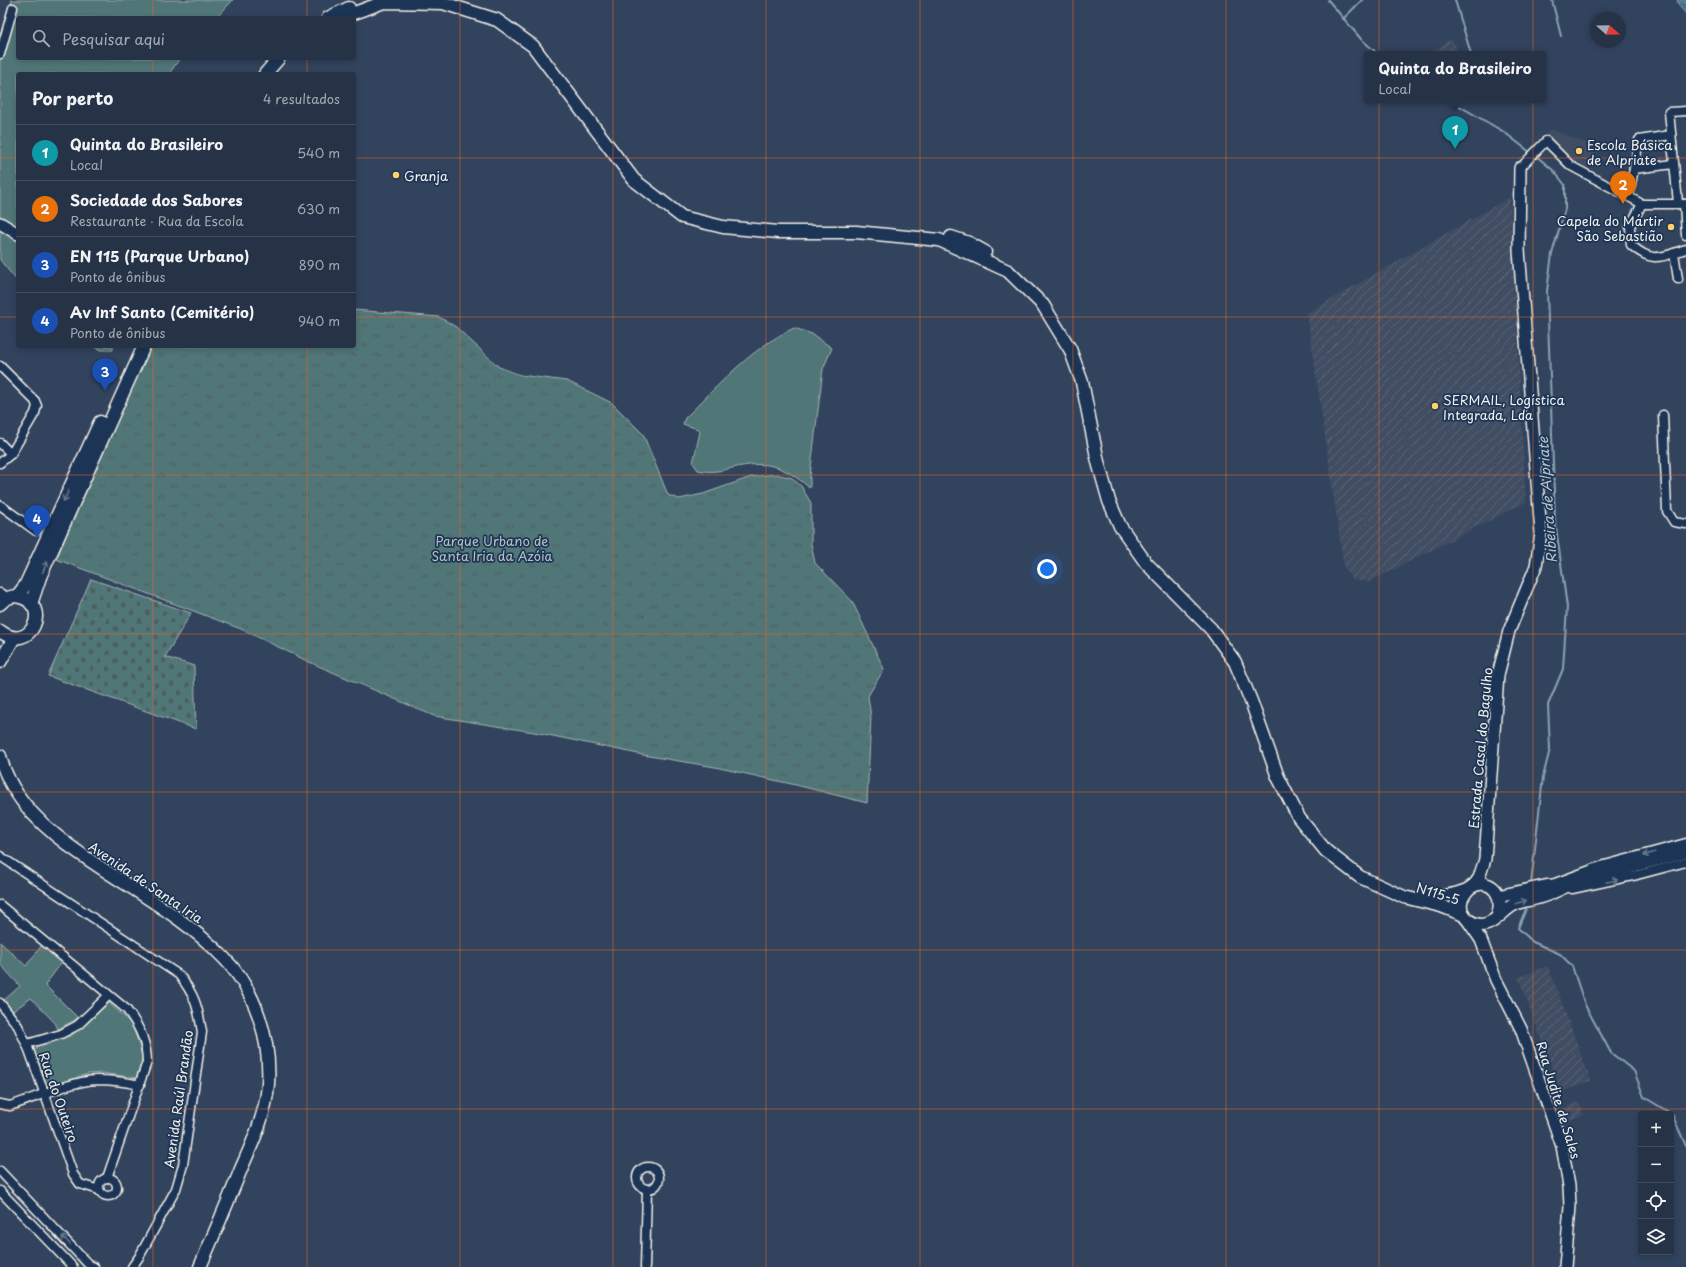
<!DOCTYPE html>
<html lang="pt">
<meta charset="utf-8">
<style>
:root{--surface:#263246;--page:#323e51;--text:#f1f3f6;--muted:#a4aab3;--line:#424d5f;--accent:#d6ab8b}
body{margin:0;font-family:"Playpen Sans",sans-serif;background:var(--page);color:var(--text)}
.controls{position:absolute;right:12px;bottom:12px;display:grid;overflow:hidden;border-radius:4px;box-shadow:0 2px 6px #0003}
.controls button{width:36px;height:36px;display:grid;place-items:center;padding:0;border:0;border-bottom:1px solid var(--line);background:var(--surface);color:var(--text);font:20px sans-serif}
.compass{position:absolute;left:1590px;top:12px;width:36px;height:36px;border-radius:50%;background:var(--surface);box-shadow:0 2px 6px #0003;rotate:110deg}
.you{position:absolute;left:1047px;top:569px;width:14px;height:14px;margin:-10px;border:3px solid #fff;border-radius:50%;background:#1a73e8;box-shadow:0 0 0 6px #1a73e833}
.badge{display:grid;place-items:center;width:26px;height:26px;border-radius:50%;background:var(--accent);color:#fff;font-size:13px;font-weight:700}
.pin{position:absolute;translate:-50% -33px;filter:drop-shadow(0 1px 2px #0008)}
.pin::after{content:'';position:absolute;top:21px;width:14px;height:12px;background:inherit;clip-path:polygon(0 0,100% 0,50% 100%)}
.popup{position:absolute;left:1364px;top:51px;width:182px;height:52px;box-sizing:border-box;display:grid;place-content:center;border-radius:4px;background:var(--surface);filter:drop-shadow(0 1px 3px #0005);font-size:13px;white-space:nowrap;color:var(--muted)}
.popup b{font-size:15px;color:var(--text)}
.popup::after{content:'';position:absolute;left:50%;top:100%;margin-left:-8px;border:8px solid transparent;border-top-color:var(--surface)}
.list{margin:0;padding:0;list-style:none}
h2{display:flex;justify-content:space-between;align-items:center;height:52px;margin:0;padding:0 16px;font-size:17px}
h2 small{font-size:13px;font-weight:400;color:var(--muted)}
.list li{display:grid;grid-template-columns:26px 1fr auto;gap:12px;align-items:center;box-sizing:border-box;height:56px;padding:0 16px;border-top:1px solid var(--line)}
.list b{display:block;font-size:15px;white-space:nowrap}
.list p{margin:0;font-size:13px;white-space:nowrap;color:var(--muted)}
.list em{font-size:13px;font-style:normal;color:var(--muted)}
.icon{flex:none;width:22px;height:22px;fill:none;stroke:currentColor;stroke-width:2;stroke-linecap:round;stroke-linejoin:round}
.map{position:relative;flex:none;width:1686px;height:1267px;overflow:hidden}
.search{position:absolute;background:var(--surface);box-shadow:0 2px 6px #0003;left:16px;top:16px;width:340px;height:44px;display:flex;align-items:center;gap:10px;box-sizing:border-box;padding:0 14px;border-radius:4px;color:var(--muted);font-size:15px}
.panel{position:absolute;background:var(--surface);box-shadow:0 2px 6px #0003;left:16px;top:72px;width:340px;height:276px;border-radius:4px}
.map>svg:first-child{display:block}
</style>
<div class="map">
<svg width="1686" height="1267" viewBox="0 0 1686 1267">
<defs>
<pattern id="industrial-furrows" width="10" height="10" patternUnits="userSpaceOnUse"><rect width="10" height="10" fill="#414d62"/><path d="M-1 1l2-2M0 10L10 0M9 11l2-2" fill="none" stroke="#5d6778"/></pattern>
<pattern id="cemetery-stones" width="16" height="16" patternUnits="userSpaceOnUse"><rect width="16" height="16" fill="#517678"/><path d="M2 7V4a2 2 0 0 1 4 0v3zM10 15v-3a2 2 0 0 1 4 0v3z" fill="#4d5f5f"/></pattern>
<pattern id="park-tufts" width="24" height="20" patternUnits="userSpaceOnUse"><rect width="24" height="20" fill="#517678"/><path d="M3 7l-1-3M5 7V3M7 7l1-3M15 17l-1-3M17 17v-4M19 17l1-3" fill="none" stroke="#4d5f5f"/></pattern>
<pattern id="water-rules" width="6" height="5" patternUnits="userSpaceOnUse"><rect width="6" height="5" fill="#446f8b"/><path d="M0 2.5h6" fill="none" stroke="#60849b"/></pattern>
</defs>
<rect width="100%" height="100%" fill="#32435e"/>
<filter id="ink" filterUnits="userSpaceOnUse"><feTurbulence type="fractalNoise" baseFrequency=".025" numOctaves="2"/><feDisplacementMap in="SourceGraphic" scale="8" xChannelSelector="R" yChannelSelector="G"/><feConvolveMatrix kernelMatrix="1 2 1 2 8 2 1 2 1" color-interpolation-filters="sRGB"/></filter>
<g filter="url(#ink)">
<polygon fill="#414d62" points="1550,129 1599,148 1587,168 1566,156 1547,134"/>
<g fill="url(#industrial-furrows)">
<polygon points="1452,39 1460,54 1433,54 1431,52"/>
<polygon points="1510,197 1526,502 1369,582 1353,580 1344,568 1307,313"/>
<polygon points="1548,966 1591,1081 1561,1092 1518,977"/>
<polygon points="1579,1102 1584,1115 1566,1121 1562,1109"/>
</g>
<g fill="#517678" stroke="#a2b4b0">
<polygon points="11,0 233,0 216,18 18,18 18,58 180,58 169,74 18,74 18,282 0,260 0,62 15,10"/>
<path d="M794 328 812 334 832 348 823 369 810 476V488C782 465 768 460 732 468 720 471 711 473 698 470L693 463 700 432 698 429 683 424 685 418C719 385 751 348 794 328Z"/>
<polygon points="91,346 113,346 113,350 102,350"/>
<polygon points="0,942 26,966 42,945 63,961 45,985 78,1018 58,1029 55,1023 31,998 10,1013 2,1002 20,986 0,964"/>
<polygon points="109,1003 132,1024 143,1057 136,1078 102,1073 88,1074 43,1088 33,1050 72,1035"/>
</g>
<polygon fill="url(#cemetery-stones)" stroke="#a2b4b0" points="91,579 191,613 165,657 194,666 196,729 48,676"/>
<polygon fill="url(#park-tufts)" stroke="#a2b4b0" points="354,310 439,317 456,327 499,367 520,375 567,381 612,403 643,434 668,495 679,499 703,494 751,477 776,474 792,478 801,486 811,503 811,544 815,563 852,601 884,669 868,696 871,717 867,803 796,785 715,767 643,755 534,732 434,716 307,661 241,629 56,559 150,346 354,346"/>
<polygon fill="url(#water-rules)" stroke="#8aa3b0" points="1677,0 1686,0 1686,14 1679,6"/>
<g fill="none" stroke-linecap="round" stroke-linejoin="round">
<g stroke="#8aa3b0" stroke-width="2">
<polyline points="1328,0 1361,39 1378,54"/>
<polyline points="1455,0 1471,54"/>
<polyline points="1552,0 1561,36"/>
<polyline points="1343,19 1362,0"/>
<polyline points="1449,100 1504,132 1531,153"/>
<polyline points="1531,884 1543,777 1550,749 1548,705 1563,669 1567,607 1555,520 1547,291 1552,254 1565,209 1565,185 1554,171 1535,155"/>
<polyline points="1526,909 1518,928 1533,942 1560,954 1572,966 1585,1005 1611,1053 1634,1071 1644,1097 1672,1114 1686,1146"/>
</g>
<g stroke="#f4f1e8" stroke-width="11">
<g id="street">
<polyline points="0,54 13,8"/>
<polyline points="1520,168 1546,141 1571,166 1642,204"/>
<polyline points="1634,169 1674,164"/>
<polyline points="1629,196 1639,140 1671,135"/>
<polyline points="1678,203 1669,112 1686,111"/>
<path d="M1642 204 1630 226 1631 245C1653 264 1661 257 1686 249"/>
<polyline points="1642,204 1686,204"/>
<polyline points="1684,204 1686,235"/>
<polyline points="1674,253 1678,279"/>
<polyline points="0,366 35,401 37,406 35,413 11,454 0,463"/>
<polyline points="1663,415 1667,511 1674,522 1686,524"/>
<polyline points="0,443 11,454"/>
<polyline points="0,505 36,531"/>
<polyline points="0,593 9,598"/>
<path d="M0 856 179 975C195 995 198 1007 202 1032L183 1165 176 1189 139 1257 132 1267"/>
<polyline points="1555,883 1601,866 1686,843"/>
<polyline points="1572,889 1637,875 1686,862"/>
<path d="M0 905 126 1009C139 1025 147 1042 147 1062L107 1178"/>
<polyline points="0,1003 18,1026 29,1050 73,1174 80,1184 99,1190"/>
<polyline points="27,1044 61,1034 78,1025 108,996"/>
<path d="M0 1104 10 1106C35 1098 71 1081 97 1080 112 1080 126 1082 140 1085"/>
<circle cx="648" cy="1178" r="11"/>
<polyline points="0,1171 88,1264 94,1267"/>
<circle cx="108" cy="1187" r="9"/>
<polyline points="0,1191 73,1267"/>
<polyline points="645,1267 647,1189"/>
</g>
</g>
<g stroke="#f4f1e8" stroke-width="14">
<g id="secondary">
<polyline points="0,223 18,234"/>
<polyline points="1473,886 1479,878 1485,859 1498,675 1509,631 1536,566 1541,533 1519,250 1520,168"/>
<polyline points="1468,921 1481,940 1496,980 1521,1029 1562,1146 1569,1186 1570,1206 1565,1267"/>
</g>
</g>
<g stroke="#f4f1e8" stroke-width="15">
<g id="primary">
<polyline points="328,18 349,8"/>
<polyline points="341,18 384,2 443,3 497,20 533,46 634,180 682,217 723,227 778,232 856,232 939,240 1008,271 1043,305 1070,349 1082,382 1098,462 1109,501 1120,526 1146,563 1211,629 1235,662 1251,701 1278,777 1299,818 1326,851 1360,877 1404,897 1441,906 1464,915"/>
<polyline points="265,74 279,58"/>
<polyline points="951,237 969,243 985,252"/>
<polyline points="17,596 25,586 100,422"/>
<path d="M0 604C5 598 13 595 20 597 52 605 31 655 0 631"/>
<polyline points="31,604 40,577 144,346"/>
<polyline points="0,662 14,638"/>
<path d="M0 756C11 800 48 832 85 857 131 889 183 916 223 957 255 989 271 1039 268 1084 266 1114 253 1142 241 1169 228 1202 214 1234 200 1267"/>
<path d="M1424 896C1440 898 1452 896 1467 890"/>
<polyline points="1500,896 1547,886 1562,885"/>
<path d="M1498 915C1507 885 1477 873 1464 895 1455 908 1466 924 1481 925 1495 925 1504 908 1517 903 1526 900 1537 899 1546 895 1555 892 1563 887 1571 884 1608 871 1648 862 1686 852"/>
</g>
</g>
<use href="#street" stroke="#1d3557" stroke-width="8"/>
<use href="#secondary" stroke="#1d3557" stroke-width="11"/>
<use href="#primary" stroke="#1d3557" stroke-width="12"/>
</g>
<defs><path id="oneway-shaft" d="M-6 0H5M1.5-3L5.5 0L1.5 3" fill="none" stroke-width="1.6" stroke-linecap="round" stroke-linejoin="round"/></defs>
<g stroke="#68778a">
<use href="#oneway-shaft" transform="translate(66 496) rotate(115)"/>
<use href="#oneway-shaft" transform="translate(45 567) rotate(-66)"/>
<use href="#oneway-shaft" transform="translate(1649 854) rotate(164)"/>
<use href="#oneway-shaft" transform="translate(1612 881) rotate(-12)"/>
<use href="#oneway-shaft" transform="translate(1521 902) rotate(-17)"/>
<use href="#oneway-shaft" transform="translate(66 1240) rotate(-134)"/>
</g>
</g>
<path fill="none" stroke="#e96822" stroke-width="1" stroke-opacity="0.55" d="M153 0V18M307 0V18M460 0V1267M613 0V1267M766 0V1267M920 0V1267M1073 0V1267M1226 0V1267M1379 0V1267M1533 0V1267M153 58V74M307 58V74M0 158H18M354 158H1686M0 317H18M354 317H1686M153 346V1267M307 346V1267M0 475H1686M0 634H1686M0 792H1686M0 950H1686M0 1109H1686"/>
<g fill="#ffd166" stroke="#1d3557" stroke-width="1.5">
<circle cx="1579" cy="151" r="4"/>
<circle cx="396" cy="175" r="4"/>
<circle cx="1671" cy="227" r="4"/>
<circle cx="1435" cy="406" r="4"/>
</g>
<g text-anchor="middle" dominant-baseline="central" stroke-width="3.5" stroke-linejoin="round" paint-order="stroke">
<g font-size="13" fill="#f4f1e8" stroke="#1d3557" text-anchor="start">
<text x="1587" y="144">Escola Básica<tspan x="1587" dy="15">de Alpriate</tspan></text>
<text x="404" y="175">Granja</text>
<text x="1663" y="220" text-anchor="end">Capela do Mártir<tspan x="1663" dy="15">São Sebastião</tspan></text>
<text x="1443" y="399">SERMAIL, Logística<tspan x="1443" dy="15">Integrada, Lda</tspan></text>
</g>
<g font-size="13" fill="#b3c0bb" stroke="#1d3557">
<text x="492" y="540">Parque Urbano de<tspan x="492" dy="15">Santa Iria da Azóia</tspan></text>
</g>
<g font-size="13" fill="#f4f1e8" stroke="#1d3557">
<text transform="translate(1480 748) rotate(-85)">Estrada Casal do Bagulho</text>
<text transform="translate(146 882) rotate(34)">Avenida de Santa Iria</text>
<text transform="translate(1438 893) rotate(17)">N115-5</text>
<text transform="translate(59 1097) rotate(71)">Rua do Outeiro</text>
<text transform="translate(178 1099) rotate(-82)">Avenida Raúl Brandão</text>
<text transform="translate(1559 1100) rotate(73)">Rua Judite de Sales</text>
</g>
<g font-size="14" font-style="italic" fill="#b6c4c7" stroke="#1d3557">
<text transform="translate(1547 500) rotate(-94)">Ribeira de Alpriate</text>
</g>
</g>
</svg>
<div class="controls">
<button>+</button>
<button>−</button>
<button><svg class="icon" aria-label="locate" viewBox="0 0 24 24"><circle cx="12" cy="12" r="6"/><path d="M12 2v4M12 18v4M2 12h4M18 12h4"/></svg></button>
<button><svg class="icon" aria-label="layers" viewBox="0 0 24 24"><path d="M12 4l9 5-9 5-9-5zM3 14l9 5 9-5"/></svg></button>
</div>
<svg class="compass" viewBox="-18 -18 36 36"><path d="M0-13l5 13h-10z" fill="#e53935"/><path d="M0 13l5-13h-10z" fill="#a4aab3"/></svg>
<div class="you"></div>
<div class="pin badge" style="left:1455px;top:149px;background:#0f9aa8">1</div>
<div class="popup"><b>Quinta do Brasileiro</b>Local</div>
<div class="pin badge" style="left:1623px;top:204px;background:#e8710a">2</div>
<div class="pin badge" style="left:105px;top:391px;background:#1a4fb4">3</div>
<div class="pin badge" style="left:37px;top:538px;background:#1a4fb4">4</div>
<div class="search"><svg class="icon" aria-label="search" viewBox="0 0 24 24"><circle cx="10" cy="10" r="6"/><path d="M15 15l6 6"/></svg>Pesquisar aqui</div>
<section class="panel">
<h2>Por perto<small>4 resultados</small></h2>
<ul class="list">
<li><span class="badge" style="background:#0f9aa8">1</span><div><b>Quinta do Brasileiro</b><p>Local</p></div><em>540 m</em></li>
<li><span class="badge" style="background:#e8710a">2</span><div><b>Sociedade dos Sabores</b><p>Restaurante · Rua da Escola</p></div><em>630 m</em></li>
<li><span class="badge" style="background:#1a4fb4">3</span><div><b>EN 115 (Parque Urbano)</b><p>Ponto de ônibus</p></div><em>890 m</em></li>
<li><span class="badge" style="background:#1a4fb4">4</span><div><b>Av Inf Santo (Cemitério)</b><p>Ponto de ônibus</p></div><em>940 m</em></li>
</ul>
</section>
</div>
